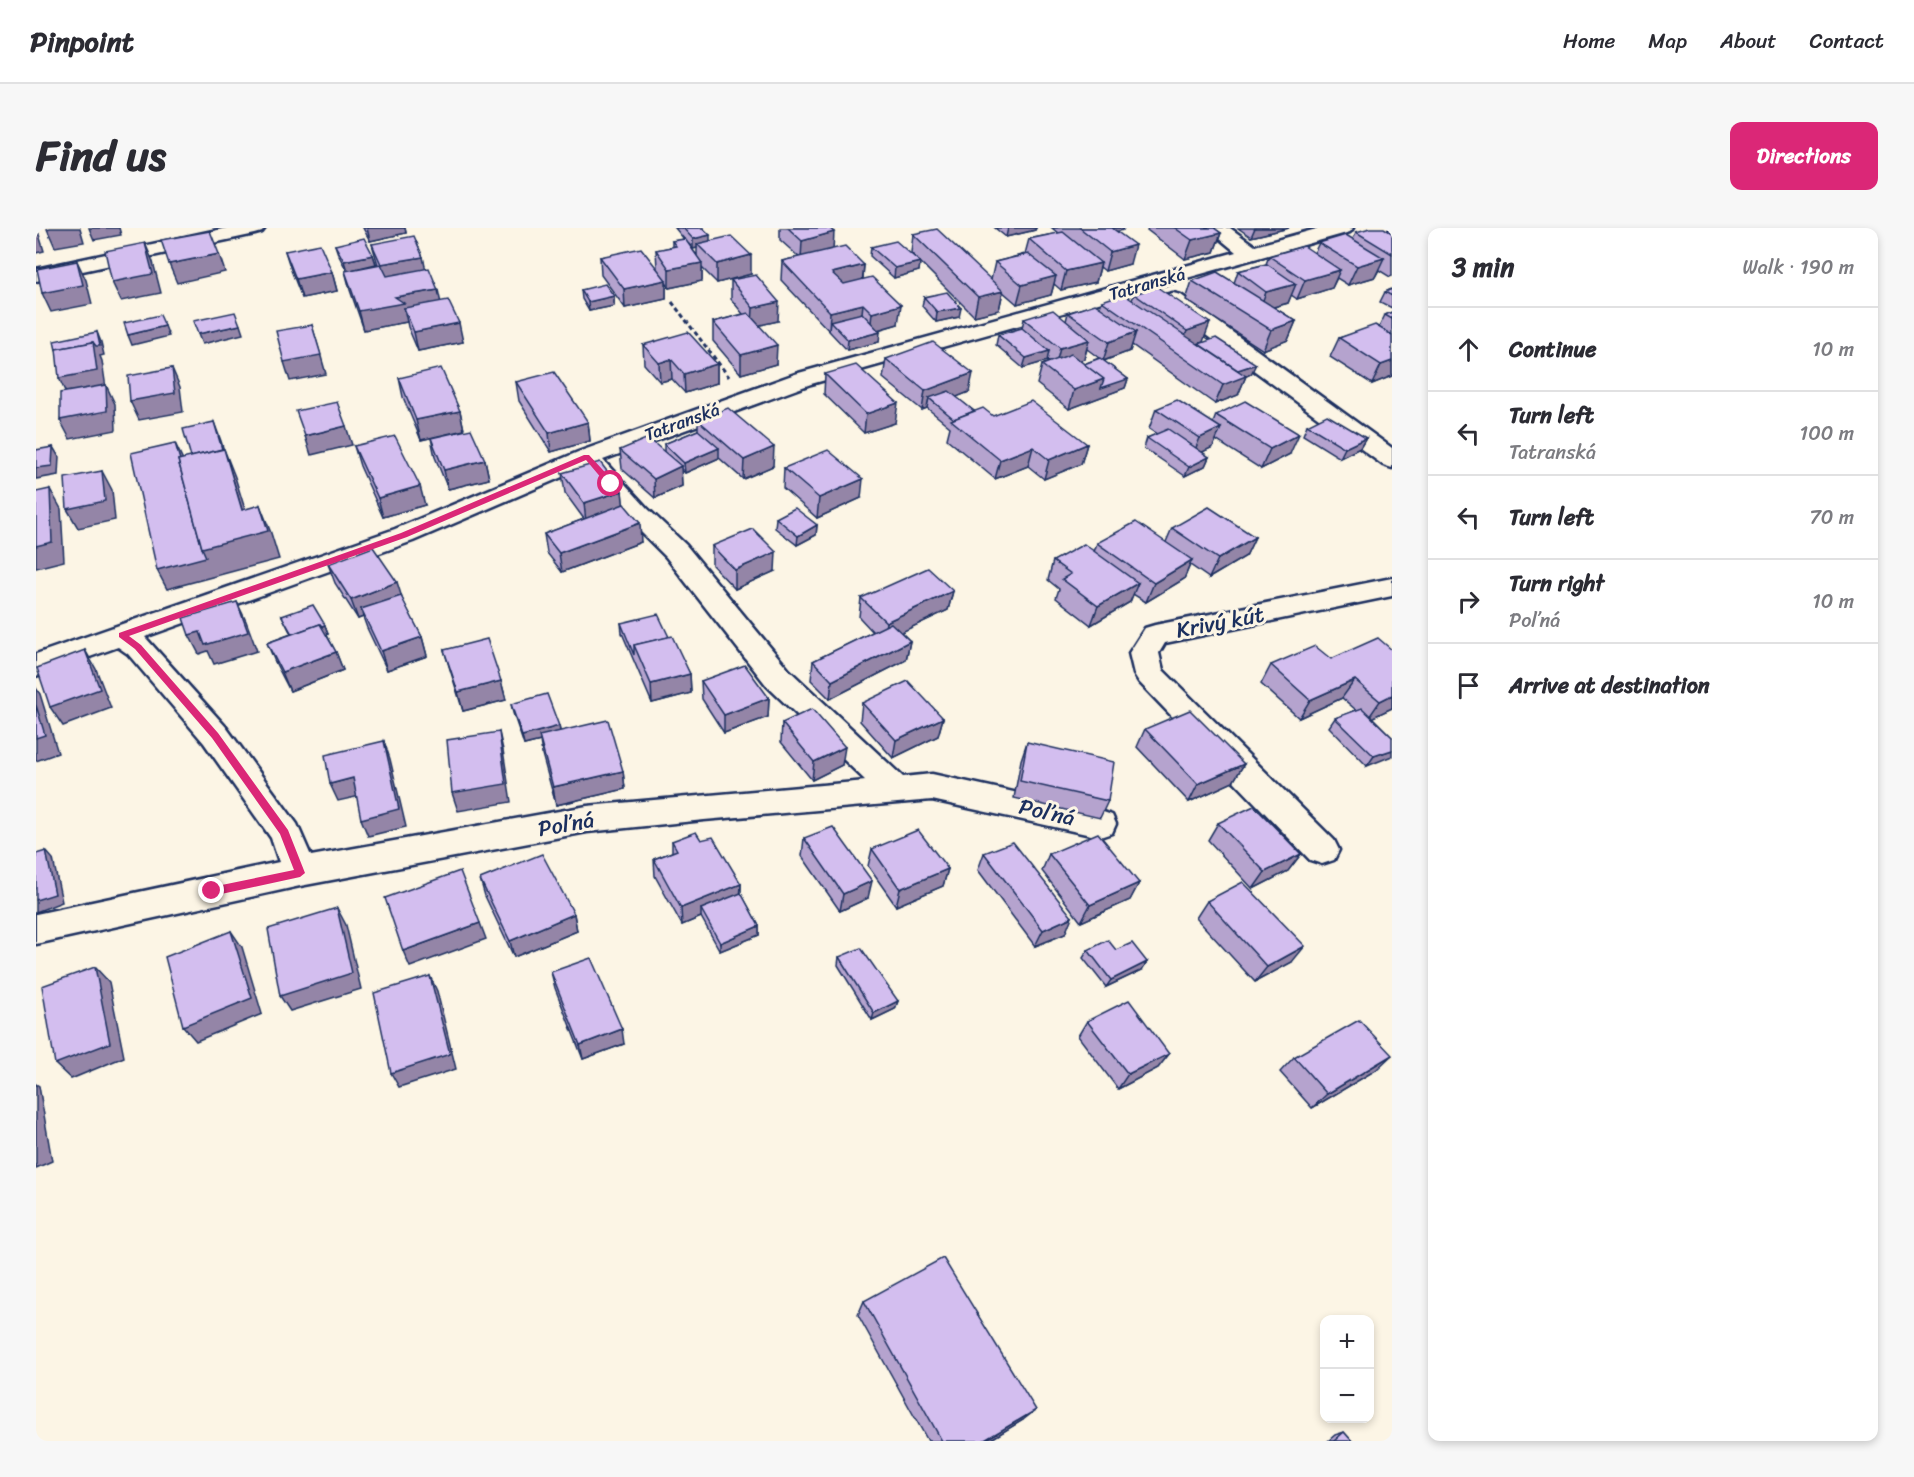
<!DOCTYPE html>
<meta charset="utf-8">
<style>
:root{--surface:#fff;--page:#f7f7f7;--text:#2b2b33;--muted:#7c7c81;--line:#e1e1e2;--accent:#db2777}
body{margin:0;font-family:Sriracha,sans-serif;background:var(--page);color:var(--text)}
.controls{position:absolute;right:18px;bottom:18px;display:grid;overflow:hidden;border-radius:12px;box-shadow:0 3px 9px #0003}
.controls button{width:54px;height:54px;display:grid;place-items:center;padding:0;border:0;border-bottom:2px solid var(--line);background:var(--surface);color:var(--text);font:30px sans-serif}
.stop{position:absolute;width:18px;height:18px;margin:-14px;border:4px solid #db2777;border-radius:50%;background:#fff}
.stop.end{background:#db2777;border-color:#fff;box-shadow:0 2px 6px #0008}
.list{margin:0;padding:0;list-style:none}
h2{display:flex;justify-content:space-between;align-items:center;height:78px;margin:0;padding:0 24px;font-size:26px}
h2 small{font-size:20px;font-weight:400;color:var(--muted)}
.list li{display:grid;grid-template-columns:39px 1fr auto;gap:18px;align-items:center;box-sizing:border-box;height:84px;padding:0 24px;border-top:2px solid var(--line)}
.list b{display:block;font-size:22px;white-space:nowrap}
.list p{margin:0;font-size:20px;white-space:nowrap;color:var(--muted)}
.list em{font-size:20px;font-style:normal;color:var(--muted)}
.icon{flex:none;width:33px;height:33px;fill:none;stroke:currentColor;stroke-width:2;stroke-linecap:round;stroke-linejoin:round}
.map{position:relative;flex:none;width:1356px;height:1213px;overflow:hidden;border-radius:12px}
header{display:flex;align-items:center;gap:36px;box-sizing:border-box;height:84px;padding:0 30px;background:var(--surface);border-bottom:2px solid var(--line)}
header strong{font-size:28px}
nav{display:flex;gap:33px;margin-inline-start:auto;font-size:21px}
.intro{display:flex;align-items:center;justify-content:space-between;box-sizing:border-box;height:144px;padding:0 36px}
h1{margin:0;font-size:42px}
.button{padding:15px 27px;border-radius:12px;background:var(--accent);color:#fff;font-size:21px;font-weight:700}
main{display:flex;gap:36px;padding:0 36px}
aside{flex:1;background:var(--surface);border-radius:12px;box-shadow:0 3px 9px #0003}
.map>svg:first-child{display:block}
</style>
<header>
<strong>Pinpoint</strong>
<nav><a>Home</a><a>Map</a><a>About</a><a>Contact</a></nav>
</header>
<div class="intro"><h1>Find us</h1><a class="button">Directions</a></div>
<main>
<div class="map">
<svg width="1356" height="1213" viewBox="0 0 1356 1213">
<rect width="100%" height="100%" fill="#fcf5e5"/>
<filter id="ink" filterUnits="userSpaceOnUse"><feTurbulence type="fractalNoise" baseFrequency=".0167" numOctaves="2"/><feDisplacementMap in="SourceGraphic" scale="12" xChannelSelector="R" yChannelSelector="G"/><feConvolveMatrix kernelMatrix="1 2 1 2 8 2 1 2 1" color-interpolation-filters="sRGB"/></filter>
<g filter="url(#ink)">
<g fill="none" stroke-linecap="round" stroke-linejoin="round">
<g stroke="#1b2f5e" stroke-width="5">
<g id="minor">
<polygon points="191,0 229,0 226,4 219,6 0,53 0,41"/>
<path d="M1171 0H1194L1219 18 1284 0H1317L1314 4 775 156 567 232 611 280 650 317 753 442 867 549 896 546 1064 583 1076 587 1080 596 1076 605 1064 609 896 572 668 592 551 604 264 658 0 716V686L243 634 235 610 168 515 92 426 82 419 0 448V426L359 301 542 224 759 146 1200 24ZM547 240 593 292 630 329 731 458 830 553 551 578 275 628 261 596 190 499 109 409 377 313Z"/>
<polygon points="1137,65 1145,67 1356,220 1356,240 1347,237 1129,77 1126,72 1129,67"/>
<polygon points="1356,350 1356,368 1129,415 1123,425 1127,442 1298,612 1303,622 1298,632 1286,636 1274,632 1103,454 1098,446 1093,425 1109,400 1119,397"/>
</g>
</g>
<polyline stroke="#1b2f5e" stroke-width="3" stroke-dasharray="4.5 3" stroke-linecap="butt" points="636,74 693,149"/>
<use href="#minor" fill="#fcf5e5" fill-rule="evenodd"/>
</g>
<g fill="#b5a3ce" stroke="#1b2f5e" stroke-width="1.5" fill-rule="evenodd">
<polygon points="327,0 369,0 370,5 334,13"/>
<path d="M639 0H667L674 13 715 46 681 55 666 40V53L633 60 630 54V71L589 80 565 47 564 29 621 40 620 22 636 19V13L648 11ZM653 16 657 21 661 20V28Z"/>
<polygon points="744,0 793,0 797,21 828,37 827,51 862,96 842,102 843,114 811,122 745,52 746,33 763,29 744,12"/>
<polygon points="959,0 1000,0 999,2 970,9"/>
<polygon points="1016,0 1088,0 1087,2 1081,3 1094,36 1069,43 1064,39 1060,54 1025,62 1018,56 1015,67 981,76 967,64 963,82 938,88 884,34 883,43 858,50 834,28 835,19 880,30 875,25 877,6 955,52 959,34 989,26 993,11 1022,5"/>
<polygon points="1112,0 1178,0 1185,5 1178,24 1149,31 1111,2"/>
<polygon points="1202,0 1253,0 1215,9"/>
<polygon points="1356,0 1356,48 1354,49 1343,42 1339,49 1312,57 1301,50 1296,60 1261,71 1255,67 1252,75 1237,79 1260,93 1252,112 1227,122 1150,72 1156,53 1198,55 1202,43 1230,36 1233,28 1278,25 1283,15 1317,11 1320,4 1351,2"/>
<polygon points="336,16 387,29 389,41 404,73 427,114 382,123 372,99 371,94 328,102 314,62 309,43 311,43 302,26 299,17 337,27 340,36 318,41 342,37"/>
<polygon points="249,23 296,44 301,63 266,70 255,42"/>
<polygon points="695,52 742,93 723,97 740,136 705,146 677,113 677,94 707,86 695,71"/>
<path d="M1121 59 1162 116 1215 146 1210 148 1202 167 1179 176 1096 117 1094 123 1068 133 1092 151 1089 160 1033 181 1001 156 1006 137 1013 134 1011 133 987 140 960 117 962 107 986 100 988 91 1030 93 1032 85 1064 79 1066 73 1096 72 1098 66ZM1051 121 1063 130 1048 136 1043 132 1048 131Z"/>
<polygon points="1356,61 1356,80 1344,74 1349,64"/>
<polygon points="545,62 578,68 578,78 553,83 546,71"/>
<polygon points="888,69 923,89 900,94 886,78"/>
<polygon points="1356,84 1356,148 1336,156 1294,129 1303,110 1343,99 1349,87"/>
<polygon points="607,117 681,136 681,155 649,165 636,151 624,154 608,136"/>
<polygon points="850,131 933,164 920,169 938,183 957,188 1051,216 1045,236 1008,251 992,238 959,251 911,211 914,199 891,180 886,182 847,150"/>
<polygon points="789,146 859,195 828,205 788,166"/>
<polygon points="363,150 424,183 428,202 385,212 367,169"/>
<polygon points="480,154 552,194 554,213 515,224 483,173"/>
<polygon points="1120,181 1177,195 1180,187 1254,226 1225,241 1180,212 1177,219 1166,224 1173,229 1169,238 1149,248 1108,220 1111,210 1121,206 1113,201"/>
<polygon points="662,192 737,238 707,251 683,230 649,245 645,241 646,258 619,270 586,241 584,222 628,224 628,216 662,202"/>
<polygon points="1271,197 1330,210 1324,220 1304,230 1267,207"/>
<polygon points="395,210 449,232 453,251 412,261 399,229"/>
<polygon points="318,218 389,277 347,289 324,238"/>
<polygon points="748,240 825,270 781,290 747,260"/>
<polygon points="526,245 586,263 587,276 605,314 526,344 511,325 508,306 548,291 529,265"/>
<polygon points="740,290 781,297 780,307 761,317 739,300"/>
<polygon points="1136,300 1219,309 1210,328 1173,350 1154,337 1148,351 1110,374 1097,366 1094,374 1055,397 1020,370 1023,361 1012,352 1017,333 1058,324 1061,315 1130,314"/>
<polygon points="676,318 739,343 699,361 676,337"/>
<polygon points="292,336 366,371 386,409 391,428 351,442 331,400 327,389 322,391 299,355"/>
<polygon points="917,363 912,382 865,404 874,413 870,432 794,471 775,452 777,433 837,404 823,389 825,370"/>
<polygon points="246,388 292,406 291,407 300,424 307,442 254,463 239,434 231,415 255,406"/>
<polygon points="585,395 633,409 654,446 655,465 616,475 586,405"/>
<polygon points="408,422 465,453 470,472 427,483"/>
<polygon points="1356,422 1356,480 1336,489 1356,509 1331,538 1293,499 1299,490 1320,482 1306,470 1263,490 1225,456 1235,437 1295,431"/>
<polygon points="665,453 733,470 732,489 688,505 666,471"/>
<polygon points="826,475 907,490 902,508 857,530 824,493"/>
<polygon points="475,476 523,498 524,503 587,543 589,561 520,577 506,526 504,513 488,517 477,485"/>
<polygon points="746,495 806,537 776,552 745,514"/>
<polygon points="1109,501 1208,536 1197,554 1153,574 1101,519"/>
<polygon points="991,514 1072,573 1064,590 978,570 985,532"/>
<polygon points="1182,595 1265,626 1252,643 1217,661 1172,612"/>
<polygon points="768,610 832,670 804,683 766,628"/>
<polygon points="665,612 705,656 705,665 723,698 723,707 684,723 665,689 646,697 619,648 618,631 636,624 636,613"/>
<polygon points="836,621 912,641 907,658 860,678 832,638"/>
<polygon points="948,625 1029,706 999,718 942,642"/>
<polygon points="1013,626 1103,655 1094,672 1045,694 1006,643"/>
<polygon points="444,651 538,686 541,703 478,729 449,668"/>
<polygon points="1171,673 1256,734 1219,754 1160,690"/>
<polygon points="1052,722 1106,742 1070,759 1047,730"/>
<polygon points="803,729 862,773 859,781 836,792 802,737"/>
<polygon points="515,744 588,816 547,831 519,760"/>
<polygon points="1051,793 1133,826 1122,840 1082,861 1042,808"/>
<polygon points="1258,829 1340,842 1276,880 1244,844"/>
<polygon points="828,1073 987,1192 952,1213 892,1213 822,1087"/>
<polygon points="1308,1204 1316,1213 1292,1213 1299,1207"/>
</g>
<g fill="#9485a7" stroke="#1b2f5e" stroke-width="1.5">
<polygon points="0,0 1,0 8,23 0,25"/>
<polygon points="14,0 44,0 48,14 19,19 11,1"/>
<polygon points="53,0 83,0 85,7 58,12"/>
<polygon points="331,0 369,0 370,5 334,13"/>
<polygon points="972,0 1000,0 999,2 970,9"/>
<polygon points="1061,0 1088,0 1087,2 1059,9"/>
<polygon points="1219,0 1253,0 1215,9"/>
<polygon points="798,4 797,23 765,31 766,13"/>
<polygon points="1185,5 1178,24 1149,31 1156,12"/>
<polygon points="674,7 674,17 661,16 661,20 657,21 657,11"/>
<polygon points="109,15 117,34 125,65 85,73 76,54"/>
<polygon points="1099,17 1094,36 1069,43 1074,24"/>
<polygon points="183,26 189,44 141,55 133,36"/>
<polygon points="337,27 340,36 311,43 308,33"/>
<polygon points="715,27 715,46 681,55 681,36"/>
<polygon points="387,29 391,48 349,55 345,36"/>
<polygon points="1348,30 1339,49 1312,57 1321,38"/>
<polygon points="41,33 50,52 56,76 15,84 6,65"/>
<polygon points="884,34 883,43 858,50 859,40"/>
<polygon points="666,35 666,53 633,60 633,41"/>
<polygon points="1065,35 1060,54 1025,62 1030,43"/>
<polygon points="828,37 826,56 795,64 796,45"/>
<polygon points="1304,42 1296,60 1261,71 1269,52"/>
<polygon points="296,44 301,63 266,70 260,51"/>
<polygon points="1020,48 1015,67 981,76 986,57"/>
<polygon points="630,52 630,71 589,80 588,61"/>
<polygon points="1260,56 1252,75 1223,83 1230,64"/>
<polygon points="402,62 406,80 368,80 371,94 328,102 323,83 359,69"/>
<polygon points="967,63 963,82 938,88 942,69"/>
<polygon points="578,68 578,78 553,83 552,74"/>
<polygon points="743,74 742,93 716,99 717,80"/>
<polygon points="827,76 825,94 794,93 793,103 794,84"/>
<polygon points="865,77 862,96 834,104 836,85"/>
<polygon points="925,80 923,89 900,94 901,84"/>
<polygon points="1260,93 1252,112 1227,122 1235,102"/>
<polygon points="423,95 427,114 382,123 378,104"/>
<polygon points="1174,95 1167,114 1144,122 1151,103"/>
<polygon points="204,97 207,106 166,116 162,106"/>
<polygon points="276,97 290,146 254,153 248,134"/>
<polygon points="129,98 133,108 96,117 92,107"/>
<polygon points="61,104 65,114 68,127 64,128 66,133 70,160 70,157 79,176 80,202 34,211 24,192 32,170 23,150 57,114"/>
<polygon points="844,104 843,114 811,122 812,112"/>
<polygon points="1100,104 1094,123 1067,133 1073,114"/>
<polygon points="1053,112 1048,131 1019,140 1024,120"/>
<polygon points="741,117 740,136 705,146 705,127"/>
<polygon points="1013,123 1011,133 987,140 990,130"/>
<polygon points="635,131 636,151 624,154 623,135"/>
<polygon points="1356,133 1356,148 1336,156 1345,137"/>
<polygon points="681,136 681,155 649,165 648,146"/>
<polygon points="1220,136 1215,146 1210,148 1202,167 1179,176 1187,157 1202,142"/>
<polygon points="136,140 144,159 147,184 103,192 94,173"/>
<polygon points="937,145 933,164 901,177 893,170 891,180 886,182 889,163"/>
<polygon points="1068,151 1092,151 1089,160 1033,181 1038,162"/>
<polygon points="862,175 859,195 828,205 830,186"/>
<polygon points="424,183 428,202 385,212 380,192"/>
<polygon points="178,194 185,213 195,245 164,253"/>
<polygon points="552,194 554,213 515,224 513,205"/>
<polygon points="310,198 316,217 275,227 269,208"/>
<polygon points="1185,200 1177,219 1156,229 1164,210"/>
<polygon points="1263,206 1254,226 1225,241 1234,221"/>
<polygon points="1330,210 1324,220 1304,230 1309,220"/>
<polygon points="139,215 148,234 206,282 188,221 199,249 217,307 224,277 235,305 243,331 131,361 121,342 166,320"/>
<polygon points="1051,216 1045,236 1008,251 1013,232"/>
<polygon points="17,219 23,229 22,247 0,251 0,240"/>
<polygon points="738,219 737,238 707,251 708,232"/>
<polygon points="997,219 992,238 959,251 964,232"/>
<polygon points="683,220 683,230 649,245 648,235"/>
<polygon points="1173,229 1169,238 1149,248 1153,239"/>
<polygon points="449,232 453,251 412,261 408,242"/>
<polygon points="645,238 646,258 619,270 618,251"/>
<polygon points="66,243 76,262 79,292 42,300 31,281"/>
<polygon points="827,251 825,270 781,290 783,270"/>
<polygon points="384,258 389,277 347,289 342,270"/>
<polygon points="14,261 25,281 28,333 0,340 0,318"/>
<polygon points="586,263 588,282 550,294 548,275"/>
<polygon points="604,295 605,314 526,344 523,325"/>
<polygon points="781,297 780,307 761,317 762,308"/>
<polygon points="1219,309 1210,328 1173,350 1182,331"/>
<polygon points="740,324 739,343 699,361 699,342"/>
<polygon points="1156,332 1148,351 1110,374 1118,355"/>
<polygon points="361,354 367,373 325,381 327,389 322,391 315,372"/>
<polygon points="1102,355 1094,374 1055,397 1062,378"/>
<polygon points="917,363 912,382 847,413 850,394"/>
<polygon points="201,374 210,393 221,423 178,436 172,423 163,426 153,407"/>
<polygon points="289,397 292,406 262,418 258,409"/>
<polygon points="386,409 391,428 351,442 345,423"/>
<polygon points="874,413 870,432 794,471 796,453"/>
<polygon points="49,422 60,441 75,480 27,498 14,479"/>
<polygon points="300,424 307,442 254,463 246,444"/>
<polygon points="654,446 655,465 616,475 615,456"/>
<polygon points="1319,452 1306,470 1263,490 1274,472"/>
<polygon points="465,453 470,472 427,483 422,464"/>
<polygon points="0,460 4,466 22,525 0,533"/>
<polygon points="1356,467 1356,480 1331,492 1344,473"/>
<polygon points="733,470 732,489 688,505 688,487"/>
<polygon points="907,490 902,508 857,530 860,512"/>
<polygon points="523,498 525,508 488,517 486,508"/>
<polygon points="463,504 467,522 475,574 422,583 416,565"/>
<polygon points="348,513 354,531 370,599 332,608 325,591"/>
<polygon points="809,519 806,537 776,552 778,534"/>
<polygon points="1356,522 1356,528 1331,538 1338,528"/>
<polygon points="1208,536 1197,554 1153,574 1162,556"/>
<polygon points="587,543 589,561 520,577 517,559"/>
<polygon points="317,550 324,568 302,573 294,556"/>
<polygon points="10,623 17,631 26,674 0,684 0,672"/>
<polygon points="1265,626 1252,643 1217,661 1229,644"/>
<polygon points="912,641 907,658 860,678 864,661"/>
<polygon points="836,653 832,670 804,683 807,666"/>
<polygon points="1103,655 1094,672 1045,694 1054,677"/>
<polygon points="705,656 704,673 665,681 665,689 646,697 645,680"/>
<polygon points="301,680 310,697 325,761 254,783 244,768"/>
<polygon points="538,686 541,703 478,729 474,713"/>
<polygon points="1036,689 1029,706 999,718 1007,702"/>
<polygon points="444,695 450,711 374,739 367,723"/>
<polygon points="723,698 723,707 684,723 684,715"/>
<polygon points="195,703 206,719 226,786 160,813 147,798"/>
<polygon points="1269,718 1256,734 1219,754 1231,739"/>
<polygon points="1111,734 1106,742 1070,759 1075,752"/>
<polygon points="59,739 73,754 88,829 35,851 19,836"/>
<polygon points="394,748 401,763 420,841 363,859 355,845"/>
<polygon points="862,773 859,781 836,792 838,785"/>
<polygon points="586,801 588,816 547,831 544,817"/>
<polygon points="1133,826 1122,840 1082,861 1092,846"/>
<polygon points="1356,827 1340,842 1276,880 1291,866"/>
<polygon points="0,856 3,858 16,933 0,940"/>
<polygon points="1000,1182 987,1192 952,1213 947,1213"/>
</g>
<g fill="#d3beef" stroke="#1b2f5e" stroke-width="1.5">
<polygon points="647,0 667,0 674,7 657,11"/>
<polygon points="752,0 793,0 798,4 766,13"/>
<polygon points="1044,0 1076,0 1099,17 1074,24"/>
<polygon points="1139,0 1178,0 1185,5 1156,12"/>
<polygon points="1334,0 1348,0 1356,5 1356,26 1320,4"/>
<polygon points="1356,0 1356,5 1351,2"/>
<polygon points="901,1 967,63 942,69 877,6"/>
<polygon points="174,3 183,26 133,36 125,12"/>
<polygon points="1027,4 1065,35 1030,43 993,11"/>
<polygon points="1310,7 1348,30 1321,38 1283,15"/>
<polygon points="378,8 387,29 345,36 336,16"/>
<polygon points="695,8 715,27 681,36 661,16"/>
<polygon points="328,10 337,27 308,33 299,17"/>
<polygon points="649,11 666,35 633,41 620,22 640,18 636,13"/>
<polygon points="860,13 884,34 859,40 835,19"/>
<polygon points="109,15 117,46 76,54 69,23"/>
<polygon points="284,16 296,44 260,51 249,23"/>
<polygon points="809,18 828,37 796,45 808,56 836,49 865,77 836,85 827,76 794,84 746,33"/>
<polygon points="1268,18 1304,42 1269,52 1233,28"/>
<polygon points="605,20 630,52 588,61 564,29"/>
<polygon points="992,26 1020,48 986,57 959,34"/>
<polygon points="41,33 47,57 6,65 1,41"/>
<polygon points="345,36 351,48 393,40 402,62 359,69 368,75 323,83 309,43"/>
<polygon points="1231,36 1260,56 1230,64 1202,43"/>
<polygon points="1181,44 1260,93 1235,102 1156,53"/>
<polygon points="720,47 743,74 717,80 695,52"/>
<polygon points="569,56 578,68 552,74 545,62"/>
<polygon points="1121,59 1174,95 1151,103 1098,66"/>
<polygon points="1356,61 1356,68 1349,64"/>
<polygon points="911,64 925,80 901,84 888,69"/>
<polygon points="1087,66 1210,148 1187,157 1066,73"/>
<polygon points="412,72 423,95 378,104 368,80"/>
<polygon points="1059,76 1100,104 1073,114 1032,85"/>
<polygon points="1017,82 1053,112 1024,120 988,91"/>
<polygon points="199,84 204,97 162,106 157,93"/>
<polygon points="1356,84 1356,91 1349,87"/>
<polygon points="712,85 741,117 705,127 677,94"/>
<polygon points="826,85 844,104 812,112 794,93"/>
<polygon points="124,87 129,98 92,107 88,95"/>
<polygon points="276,97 285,127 248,134 240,103"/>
<polygon points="1339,97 1356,107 1356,133 1345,137 1303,110"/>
<polygon points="986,100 1013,123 990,130 962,107"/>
<polygon points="61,104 64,118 60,118 57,114 20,121 20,122 18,113"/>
<polygon points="652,104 681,136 648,146 635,131 623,135 607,117"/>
<polygon points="1180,110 1220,136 1202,142 1163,116"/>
<polygon points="57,114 61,143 23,150 20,121"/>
<polygon points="897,114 937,145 889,163 850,131"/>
<polygon points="1035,126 1068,151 1038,162 1006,137"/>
<polygon points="1064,130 1092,151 1065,160 1068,151 1048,136"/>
<polygon points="820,137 862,175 830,186 789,146"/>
<polygon points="136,140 139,165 94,173 92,148"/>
<polygon points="405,140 424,183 380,192 363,150"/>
<polygon points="518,144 552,194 513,205 480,154"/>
<polygon points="70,157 71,183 24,192 24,165"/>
<polygon points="913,163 938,183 918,191 893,170"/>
<polygon points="1141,172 1185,200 1164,210 1120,181"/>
<polygon points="995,173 1051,216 1013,232 997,219 964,232 915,192 947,180 957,188"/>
<polygon points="1209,173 1263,206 1234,221 1180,187"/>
<polygon points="301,174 310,198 269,208 260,183"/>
<polygon points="692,180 738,219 708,232 662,192"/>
<polygon points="1291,187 1330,210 1309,220 1271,197"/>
<polygon points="178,194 186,221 155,229 147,201"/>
<polygon points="435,201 449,232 408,242 395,210"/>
<polygon points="1132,201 1173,229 1153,239 1111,210"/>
<polygon points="662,202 683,220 648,235 628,216"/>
<polygon points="359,208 384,258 342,270 318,218"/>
<polygon points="612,210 645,238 618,251 584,222"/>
<polygon points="139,215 144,232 142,232 166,320 170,329 121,342 95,225"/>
<polygon points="17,219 16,238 0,240 0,222"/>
<polygon points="188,221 206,282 224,277 232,303 166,320 142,232"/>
<polygon points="792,222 827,251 783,270 748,240"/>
<polygon points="564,234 586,263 548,275 526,245"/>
<polygon points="66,243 69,273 31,281 29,250"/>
<polygon points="14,261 16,314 0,318 0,264"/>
<polygon points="588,276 604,295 523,325 508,306"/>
<polygon points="1173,279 1219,309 1182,331 1136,300"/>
<polygon points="759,280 781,297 762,308 740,290"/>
<polygon points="1100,294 1156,332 1118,355 1061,315"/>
<polygon points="717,301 740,324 699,342 676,318"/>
<polygon points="1048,316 1102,355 1062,378 1026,351 1035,346 1017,333"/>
<polygon points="337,319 361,354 315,372 292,336"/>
<polygon points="892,340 917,363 850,394 825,370"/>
<polygon points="365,368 386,409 345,423 325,381"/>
<polygon points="201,374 212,404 169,417 164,404 153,407 147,390"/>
<polygon points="277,377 289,397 286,398 284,396 256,406 246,388"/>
<polygon points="622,386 633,409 598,417 598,427 585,395"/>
<polygon points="855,395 874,413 796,453 777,433"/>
<polygon points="284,396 300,424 246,444 231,415"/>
<polygon points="636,408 654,446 615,456 598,417"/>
<polygon points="1342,410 1356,422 1356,467 1344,473 1319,452 1274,472 1235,437 1279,418 1295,431"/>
<polygon points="451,411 465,453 422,464 408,422"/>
<polygon points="49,422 64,461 14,479 1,440"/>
<polygon points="709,437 733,470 688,487 665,453"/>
<polygon points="872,453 907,490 860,512 826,475"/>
<polygon points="511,466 523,498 486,508 475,476"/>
<polygon points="0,477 9,507 0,510"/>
<polygon points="1326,480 1356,509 1356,522 1338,528 1299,490"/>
<polygon points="776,481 809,519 778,534 746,495"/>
<polygon points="1154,482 1208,536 1162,556 1109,501"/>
<polygon points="572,492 587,543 517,559 503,508"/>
<polygon points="463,504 470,556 416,565 411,512"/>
<polygon points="348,513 363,581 325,591 317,550 294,556 289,527"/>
<polygon points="991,514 1078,534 1072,573 984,553"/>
<polygon points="1218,578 1265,626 1229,644 1182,595"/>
<polygon points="797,599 836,653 807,666 768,610"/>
<polygon points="882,602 912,641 864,661 836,621"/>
<polygon points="660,604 665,612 677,609 705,656 645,680 618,631 641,622 636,613"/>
<polygon points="1062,605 1103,655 1054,677 1013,626"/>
<polygon points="977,614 1036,689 1007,702 948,625"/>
<polygon points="10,623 19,666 0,672 0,626"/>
<polygon points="506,626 538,686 474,713 444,651"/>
<polygon points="424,643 444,695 367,723 349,670"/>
<polygon points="1207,654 1269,718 1231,739 1171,673"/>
<polygon points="705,665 723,698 684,715 665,681"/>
<polygon points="301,680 316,745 244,768 232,701"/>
<polygon points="195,703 216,770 147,798 129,729"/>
<polygon points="1072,712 1080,722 1096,715 1111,734 1075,752 1052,722"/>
<polygon points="825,720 862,773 838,785 803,729"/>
<polygon points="555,730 586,801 544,817 515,744"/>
<polygon points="59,739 74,815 19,836 6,758"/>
<polygon points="394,748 414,826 355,845 338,765"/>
<polygon points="1093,772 1133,826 1092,846 1051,793"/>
<polygon points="1323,792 1356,827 1291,866 1258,829"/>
<polygon points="907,1030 1000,1182 947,1213 906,1213 828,1073"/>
<polygon points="1308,1204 1316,1213 1298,1213"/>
</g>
</g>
<polygon fill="#db2777" points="548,227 553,227 578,254 578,258 572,258 550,232 371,309 93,408 105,417 182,505 252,602 269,645 264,649 176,668 172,666 172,660 176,659 258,642 244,606 176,510 99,421 83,409 83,405 365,305"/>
<g text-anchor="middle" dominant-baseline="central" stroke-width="6" stroke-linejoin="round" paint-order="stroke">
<g font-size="18" fill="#1b2f5e" stroke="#fcf5e5">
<text transform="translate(1111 56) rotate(-16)">Tatranská</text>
<text transform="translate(646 194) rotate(-20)">Tatranská</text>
</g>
<g font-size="22" fill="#1b2f5e" stroke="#fcf5e5">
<text transform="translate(1184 394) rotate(-11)">Krivý kút</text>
<text transform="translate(1011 584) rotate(13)">Poľná</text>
<text transform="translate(530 596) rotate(-10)">Poľná</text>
</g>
</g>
</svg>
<div class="controls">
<button>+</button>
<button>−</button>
</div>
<div class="stop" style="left:575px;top:256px"></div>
<div class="stop end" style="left:176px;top:663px"></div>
</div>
<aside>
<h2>3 min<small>Walk · 190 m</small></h2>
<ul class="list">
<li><svg class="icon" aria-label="ahead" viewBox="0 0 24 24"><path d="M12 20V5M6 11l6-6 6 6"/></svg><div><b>Continue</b></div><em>10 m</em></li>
<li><svg class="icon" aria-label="left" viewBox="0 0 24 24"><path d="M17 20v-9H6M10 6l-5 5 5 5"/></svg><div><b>Turn left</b><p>Tatranská</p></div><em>100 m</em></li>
<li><svg class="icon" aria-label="left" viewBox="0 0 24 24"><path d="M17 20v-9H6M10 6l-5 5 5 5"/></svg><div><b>Turn left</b></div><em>70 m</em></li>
<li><svg class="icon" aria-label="right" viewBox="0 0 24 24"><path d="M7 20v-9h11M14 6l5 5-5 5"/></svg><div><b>Turn right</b><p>Poľná</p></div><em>10 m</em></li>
<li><svg class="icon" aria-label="arrive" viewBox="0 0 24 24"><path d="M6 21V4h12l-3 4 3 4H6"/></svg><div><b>Arrive at destination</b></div></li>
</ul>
</aside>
</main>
